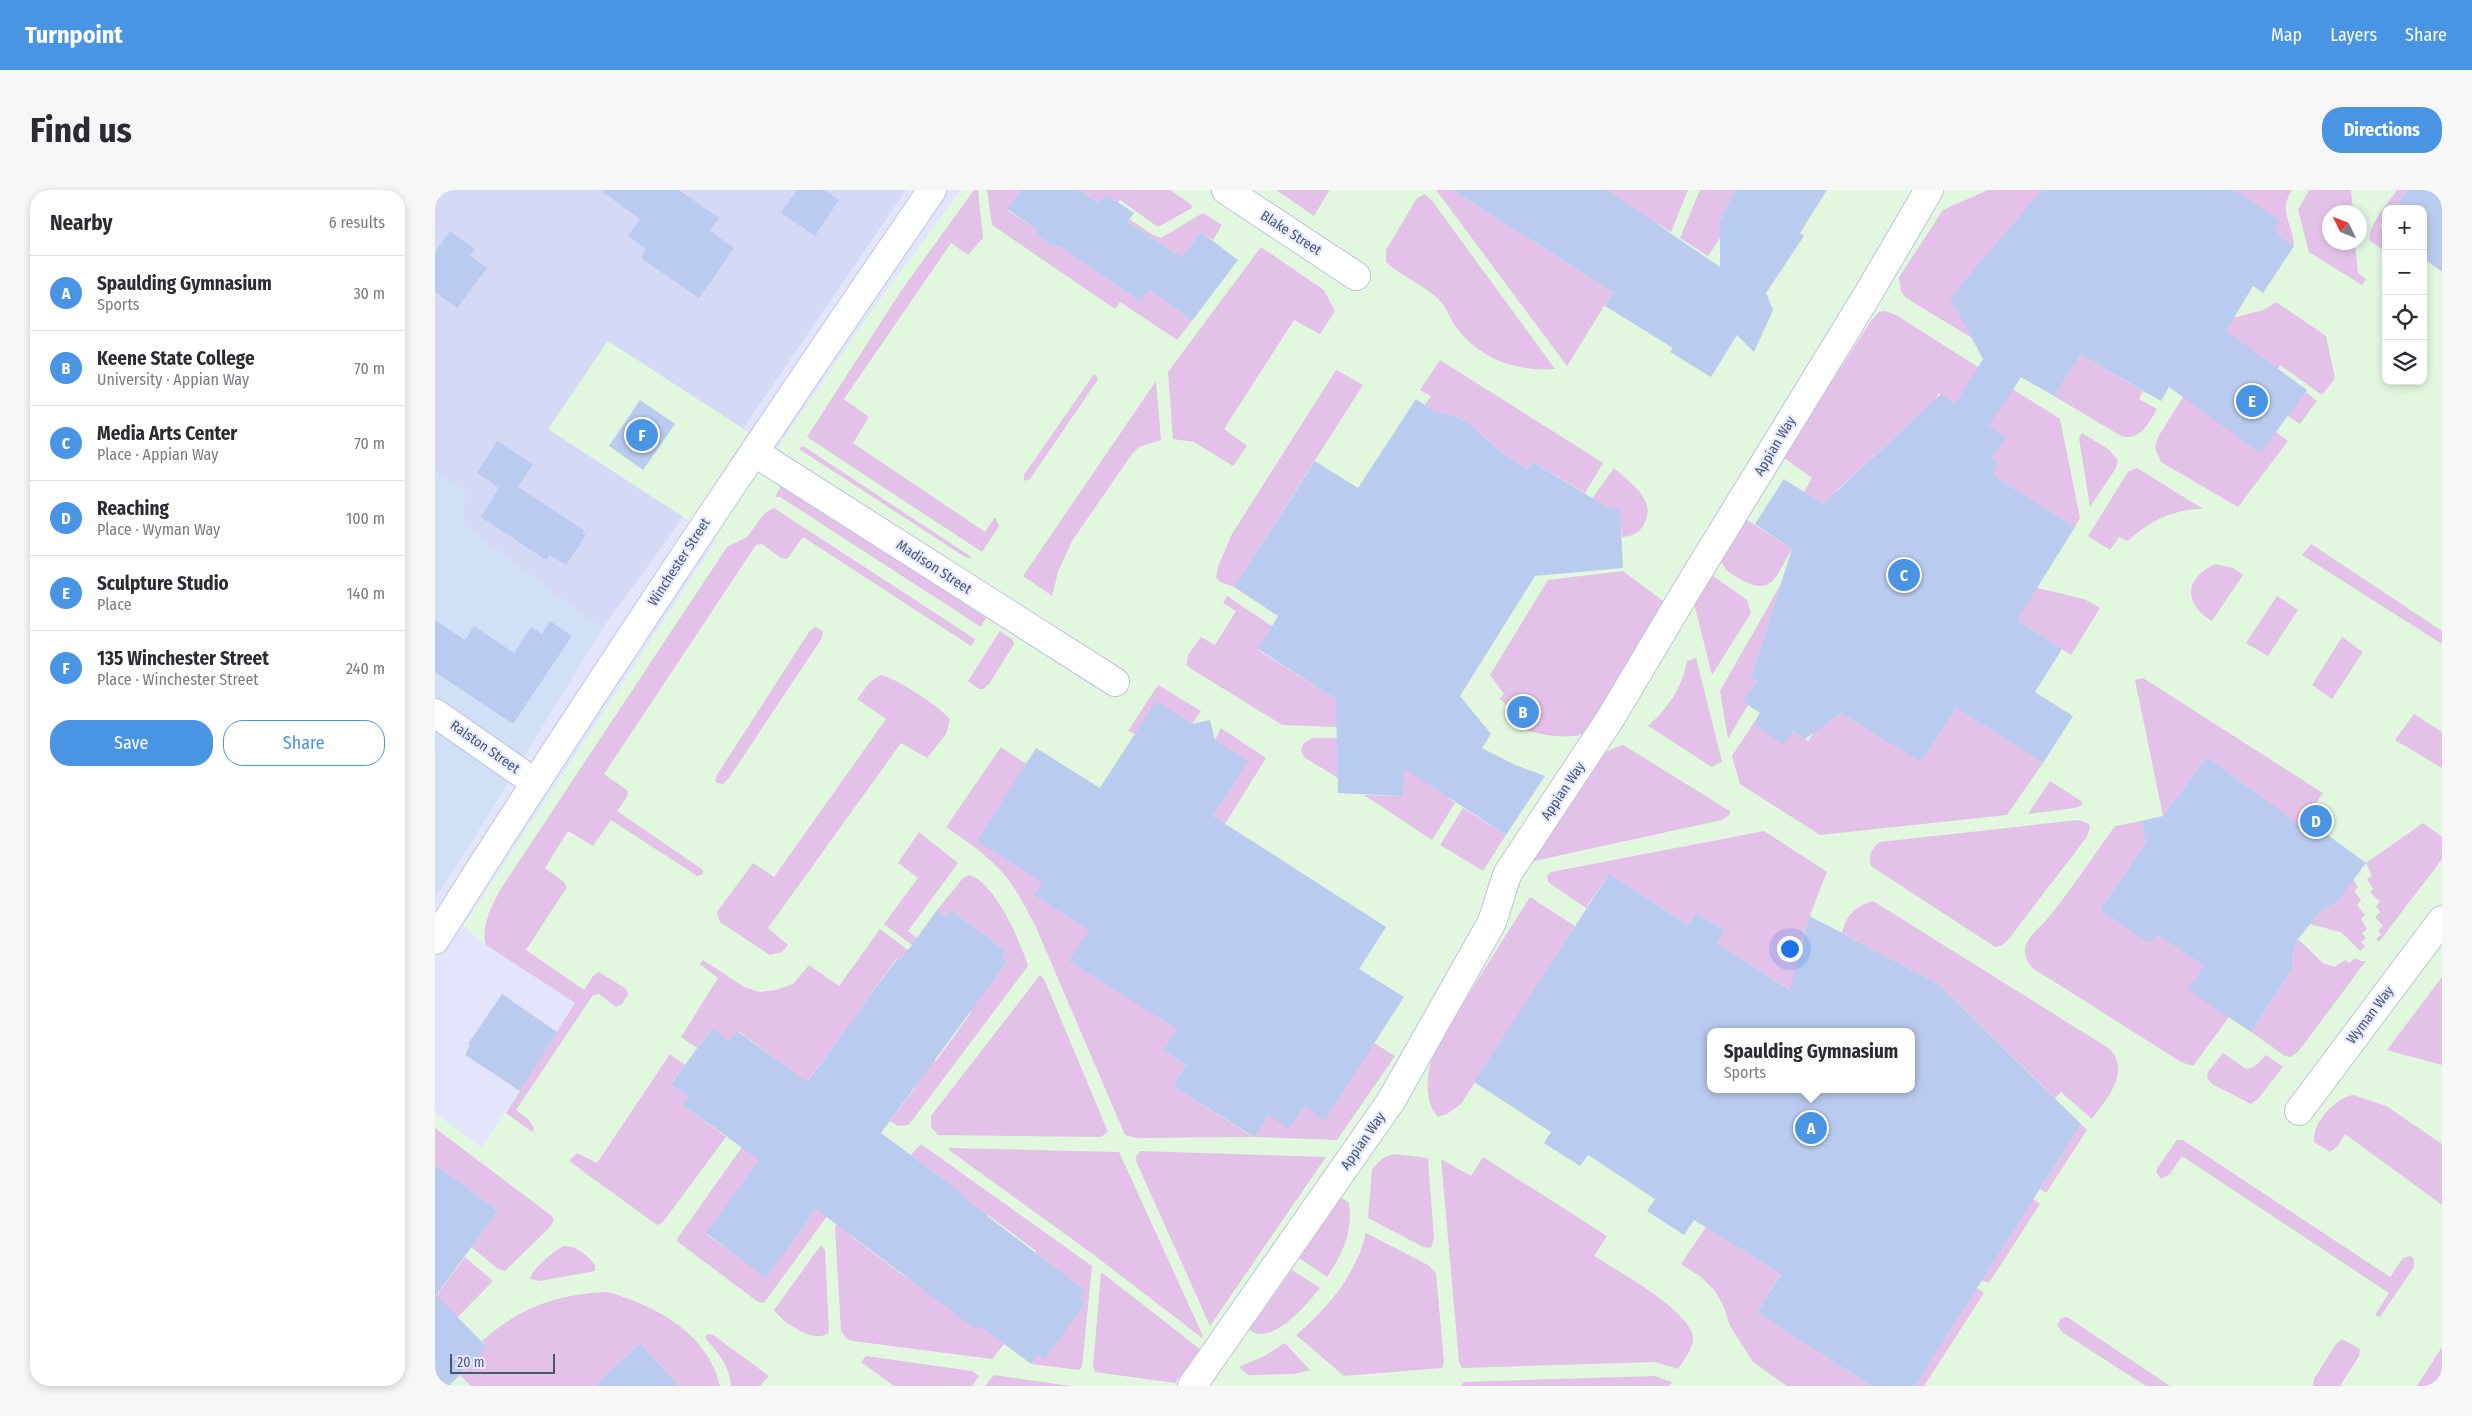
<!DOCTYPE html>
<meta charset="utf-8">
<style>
:root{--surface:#fff;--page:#f7f7f7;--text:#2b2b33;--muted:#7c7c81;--line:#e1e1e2;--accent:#4995e3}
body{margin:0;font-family:"Fira Sans Condensed",sans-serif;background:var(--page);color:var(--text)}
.controls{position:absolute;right:15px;top:15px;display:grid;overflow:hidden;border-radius:10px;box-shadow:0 2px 8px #0003}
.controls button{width:45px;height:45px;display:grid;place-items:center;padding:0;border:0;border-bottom:1px solid var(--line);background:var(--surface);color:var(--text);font:25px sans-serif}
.compass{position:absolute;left:1887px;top:15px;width:45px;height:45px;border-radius:50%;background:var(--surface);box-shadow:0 2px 8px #0003;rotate:313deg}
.scale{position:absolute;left:15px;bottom:12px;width:105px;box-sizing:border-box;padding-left:5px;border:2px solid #495872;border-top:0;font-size:14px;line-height:18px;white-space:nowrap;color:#495872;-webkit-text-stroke:4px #e8eaff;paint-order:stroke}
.you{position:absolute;left:1354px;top:758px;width:18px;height:18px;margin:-12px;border:4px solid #fff;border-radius:50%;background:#1a73e8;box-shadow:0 0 0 8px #1a73e833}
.badge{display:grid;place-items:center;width:32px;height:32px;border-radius:50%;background:var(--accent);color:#fff;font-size:16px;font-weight:700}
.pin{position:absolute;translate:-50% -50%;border:2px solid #fff;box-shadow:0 1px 5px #0006}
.popup{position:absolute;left:1272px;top:838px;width:208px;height:65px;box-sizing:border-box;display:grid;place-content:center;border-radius:10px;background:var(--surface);filter:drop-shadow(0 1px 4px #0005);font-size:16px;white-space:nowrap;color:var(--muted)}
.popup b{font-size:19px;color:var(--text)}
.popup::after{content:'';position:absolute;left:50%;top:100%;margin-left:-10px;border:10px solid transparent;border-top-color:var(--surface)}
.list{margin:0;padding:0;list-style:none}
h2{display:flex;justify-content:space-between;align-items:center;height:65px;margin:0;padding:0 20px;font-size:21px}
h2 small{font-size:16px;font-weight:400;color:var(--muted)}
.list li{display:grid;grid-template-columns:32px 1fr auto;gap:15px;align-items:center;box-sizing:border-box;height:75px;padding:0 20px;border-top:1px solid var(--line)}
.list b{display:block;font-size:19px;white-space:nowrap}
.list p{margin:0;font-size:16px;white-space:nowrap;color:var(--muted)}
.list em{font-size:16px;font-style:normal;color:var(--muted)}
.actions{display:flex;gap:10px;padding:15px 20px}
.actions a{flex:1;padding:11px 0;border:1px solid var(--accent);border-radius:20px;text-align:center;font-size:18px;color:var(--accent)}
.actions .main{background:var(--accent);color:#fff}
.icon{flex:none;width:28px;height:28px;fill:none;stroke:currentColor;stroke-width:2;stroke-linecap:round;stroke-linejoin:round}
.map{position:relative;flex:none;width:2007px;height:1196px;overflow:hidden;border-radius:20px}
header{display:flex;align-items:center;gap:30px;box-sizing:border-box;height:70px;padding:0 25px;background:var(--accent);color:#fff}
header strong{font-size:24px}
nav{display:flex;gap:28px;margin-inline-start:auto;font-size:18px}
.intro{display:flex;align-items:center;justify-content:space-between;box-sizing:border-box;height:120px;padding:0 30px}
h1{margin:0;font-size:35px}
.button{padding:12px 22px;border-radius:20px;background:var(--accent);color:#fff;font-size:18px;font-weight:700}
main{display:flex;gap:30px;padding:0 30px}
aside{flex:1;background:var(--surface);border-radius:20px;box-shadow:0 2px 8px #0003}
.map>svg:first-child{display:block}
</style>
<header>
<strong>Turnpoint</strong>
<nav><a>Map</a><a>Layers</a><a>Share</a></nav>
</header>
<div class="intro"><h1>Find us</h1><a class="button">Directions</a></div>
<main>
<aside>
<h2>Nearby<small>6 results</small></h2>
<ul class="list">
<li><span class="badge">A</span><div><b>Spaulding Gymnasium</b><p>Sports</p></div><em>30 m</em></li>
<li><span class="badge">B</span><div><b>Keene State College</b><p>University · Appian Way</p></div><em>70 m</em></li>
<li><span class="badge">C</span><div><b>Media Arts Center</b><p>Place · Appian Way</p></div><em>70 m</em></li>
<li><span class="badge">D</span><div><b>Reaching</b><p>Place · Wyman Way</p></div><em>100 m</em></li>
<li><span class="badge">E</span><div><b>Sculpture Studio</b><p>Place</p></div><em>140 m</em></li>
<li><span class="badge">F</span><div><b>135 Winchester Street</b><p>Place · Winchester Street</p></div><em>240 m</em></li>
</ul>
<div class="actions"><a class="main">Save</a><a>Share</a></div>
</aside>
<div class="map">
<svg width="2007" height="1196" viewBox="0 0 2007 1196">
<rect width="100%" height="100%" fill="#e2e5fc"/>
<polygon fill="#d4d9f5" points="0,0 471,0 234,347 167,439 28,335 30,302 0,282"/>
<polygon fill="#d0e0f6" points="0,282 30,302 28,335 167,439 39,648 0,708"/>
<path fill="#e1f8df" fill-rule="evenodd" d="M526 0H2007V1196H0V923L47 958 140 813 51 755 28 736 282 349 113 239 173 151 341 260 430 130ZM1951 19H1988V191H1951ZM1894 22H1924V52H1894ZM1276 842H1476V899H1276Z"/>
<g fill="#e4c1e8">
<polygon points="539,0 543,0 548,48 533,65 516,53 409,209 434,227 418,253 550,342 560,327 564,336 547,362 372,247 466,101"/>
<polygon points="552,0 591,0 582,7 572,20 600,38 603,46 615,55 626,57 705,112 739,62 692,32 694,29 720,46 726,48 768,23 787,35 778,50 766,42 720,103 757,131 742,150 685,112 680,119 557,35"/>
<polygon points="643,0 735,0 756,14 757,18 723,37 685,10 683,12 671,4 664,13"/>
<polygon points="841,0 893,0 894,1 879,26"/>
<polygon points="1001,0 1017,0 1178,102 1132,176"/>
<polygon points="1172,0 1253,0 1236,42 1217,31 1212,41 1190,19 1192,14"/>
<polygon points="1265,0 1300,0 1285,31 1285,48 1273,66 1245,48"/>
<polygon points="1553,0 1608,0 1537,148 1471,108 1466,101 1464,87 1508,20"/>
<path d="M1799 0H1857C1843 21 1858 34 1859 56L1791 13Z"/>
<polygon points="1874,0 1916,0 1918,22 1894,22 1894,52 1920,53 1923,83 1931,89 1927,95 1874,62 1863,20"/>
<path d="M1962 0H1972L1958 19H1951V28L1945 36 1951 40V62L1935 51C1933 33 1953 14 1962 0Z"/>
<path d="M990 4 998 12 1120 179C1081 182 1045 169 1021 137 1015 129 1012 118 1005 111 990 95 967 87 951 72V60L982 8Z"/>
<polygon points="826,57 889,100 900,121 885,144 859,130 789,239 812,256 798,276 759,252 738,249 733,182"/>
<polygon points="1841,112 1891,146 1900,188 1887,205 1845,175 1843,179 1882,211 1865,234 1852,225 1841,242 1853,251 1803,317 1726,272 1720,258 1723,247 1798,128 1831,119"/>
<polygon points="1450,121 1461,125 1625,229 1645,328 1640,337 1559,286 1563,273 1556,268 1570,247 1554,236 1561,225 1527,203 1520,214 1504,203 1489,226 1485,224 1401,301 1392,317 1369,302 1377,288 1348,267 1436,131 1444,122"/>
<path d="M1646 165 1708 201 1704 209 1722 219C1713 234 1706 251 1686 246L1619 206Z"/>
<polygon points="1005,170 1168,273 1150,303 1098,272 1092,280 1067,263 1031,231 1020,226 999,221 990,215 996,206 985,200"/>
<polygon points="901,180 928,195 799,397 785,392 781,387 784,374 797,344"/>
<polygon points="659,184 663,188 662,191 595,289 589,291 589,285"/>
<polygon points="721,191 726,250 704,257 697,264 637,351 623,382 617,406 588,386"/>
<polygon points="1647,243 1673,259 1683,270 1681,278 1655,317 1644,248"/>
<polygon points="368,256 538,368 530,367 364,259"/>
<path d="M1179 278C1194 292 1223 310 1209 334 1204 344 1197 346 1187 347L1184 319 1149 320Z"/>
<path d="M1702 278 1768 319C1738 319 1715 331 1693 351L1684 347 1675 360 1653 346 1693 282Z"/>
<polygon points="347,294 551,428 546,437 345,307 340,307"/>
<path d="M339 318 540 449 536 456 368 347 352 369 346 368 327 354 321 355 169 584 193 601 192 607 182 621 268 680V684L262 686 176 630 158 656 133 641 110 678 129 692 132 697 91 760 149 800 158 786 164 782 191 799 193 804 187 814 181 817 164 804 158 805 81 920 94 930 99 939 97 942 71 923 140 813 51 755C45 737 57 716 65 700L292 357 312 347 330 323Z"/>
<path d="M1309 328 1357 359C1341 385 1338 408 1305 389 1296 384 1289 380 1286 370Z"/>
<polygon points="1876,354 2007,441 2007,454 1867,365"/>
<path d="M1781 374 1798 378 1808 385 1777 431C1748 414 1749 387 1781 374Z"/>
<path d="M1188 381 1232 414 1150 544C1125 550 1103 544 1079 537L1085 528 1065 509 1069 504 1055 485 1113 390Z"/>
<polygon points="1274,383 1312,410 1316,423 1277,485 1259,413"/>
<polygon points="1346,394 1316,487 1322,491 1309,512 1313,515 1293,549 1285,501"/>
<polygon points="1598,397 1649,409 1665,418 1636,465 1566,420"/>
<polygon points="792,406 837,436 823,460 933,529 903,537 847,535 755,478 752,475 753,465 766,447 780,455 801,421 788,413"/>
<polygon points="1842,406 1863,420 1833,466 1811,453"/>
<polygon points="380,437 388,441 387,448 294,588 288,594 282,593 280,590 282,585 374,442"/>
<polygon points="565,441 578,450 579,454 554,494 548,499 544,499 533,491"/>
<polygon points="1907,447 1928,462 1897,509 1877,495"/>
<path d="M1261 468 1287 572 1277 577 1213 536C1233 518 1247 498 1252 471Z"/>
<path d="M446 485C459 487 509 519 515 530L511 544 492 568 466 553 333 738 353 755 347 762 335 765 285 732 282 722 318 673 339 687 451 529 422 509 436 491Z"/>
<polygon points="1708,488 1888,603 1848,661 1824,605 1772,567 1728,626 1700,490"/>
<polygon points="723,495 766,521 757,534 721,512 700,544 693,541"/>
<polygon points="1521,518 1608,573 1572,625 1385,645 1305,594 1297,566 1318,534 1349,554 1358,542 1373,551 1388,528 1394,532 1406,523 1486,571"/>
<polygon points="1979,524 2007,542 2007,578 1960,550"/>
<polygon points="786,538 831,568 790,634 778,626 812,571 780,550"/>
<polygon points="877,548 903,548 903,588 869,567 866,560 869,553"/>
<polygon points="1188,555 1295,621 1295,624 1287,630 1099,671 1099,662 1160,566"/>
<path d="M566 557 591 574 607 692 654 740 742 839 728 860 751 875 738 896 818 947 833 925 868 916 939 853 960 866 902 950 819 947 701 948 690 945 600 735C590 717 580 695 565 680 549 663 530 650 511 637Z"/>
<polygon points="971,563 1030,581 1013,608 1020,613 997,650 929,605 968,606"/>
<polygon points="1615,591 1646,611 1648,615 1640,618 1593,624"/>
<polygon points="1028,618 1071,645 1048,681 1005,655"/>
<path d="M1643 630 1654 634 1655 638 1651 648 1573 750 1566 756 1560 757 1436 676C1433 666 1436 659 1445 652Z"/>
<path d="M1706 631 1711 653 1665 720 1715 754 1722 745 1769 776 1794 827 1758 876 1746 872 1599 779C1592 772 1588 765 1591 755 1595 744 1606 737 1613 728 1637 699 1658 666 1680 636Z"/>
<polygon points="1988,633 2007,647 2007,669 1944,752 1941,749 1946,745 1943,741 1948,736 1940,727 1945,722 1941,716 1945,712 1935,702 1938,699 1932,689 1937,686 1931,673"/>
<path d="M1329 641 1392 682C1377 720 1358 762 1360 803L1282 753 1289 740 1261 723 1253 735 1174 684 1151 718 1113 692 1112 686 1116 682Z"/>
<polygon points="484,642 523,673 473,741 482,748 477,755 449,734 483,688 463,673"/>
<path d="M534 685C559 691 586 752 593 776L479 928 473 935 463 936 455 931 480 898 474 893 494 866 501 871 536 823 530 818 543 811 572 772 567 768 571 761 516 720 511 727 502 720 528 688Z"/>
<polygon points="1918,689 1923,697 1919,701 1926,710 1922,715 1930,725 1926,729 1932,739 1927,743 1931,748 1926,752 1930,756 1925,761 1906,742 1874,734 1885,722 1901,713"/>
<path d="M1095 707 1140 736 1026 914 1012 924 1003 927C986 908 993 877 1001 856Z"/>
<path d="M1438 711 1675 859C1696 883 1672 908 1657 929L1626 902 1620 908 1503 794 1407 743C1412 724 1420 717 1438 711Z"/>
<polygon points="445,739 481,766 474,776 462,768 427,816 438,825 408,844 373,890 375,910 350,876 303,841 295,851 277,838 262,858 246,847 283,788 265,774 268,770 309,797 325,802 340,800 358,794 374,775 404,796"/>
<polygon points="1863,749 1888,773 1900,777 1910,770 1914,773 1920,768 1926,771 1931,771 1863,862 1855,867 1850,866 1816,842 1857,780 1857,764"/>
<polygon points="605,785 609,789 673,942 666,947 503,945 496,937 496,926"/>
<polygon points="2007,787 2007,875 1952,860"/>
<polygon points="1788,863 1811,879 1819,877 1831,865 1848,877 1823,909 1816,914 1777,894 1772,888 1773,882"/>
<polygon points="235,864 250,875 236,893 254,907 248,915 291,947 228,1032 222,1035 134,971 142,963 162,973"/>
<path d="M1918 905 1951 916 2007 954V1015L1910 944 1902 957 1895 962 1879 952C1877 933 1900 908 1918 905Z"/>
<polygon points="1646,934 1652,940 1611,1003 1605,999"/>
<polygon points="0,938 117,1026 119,1030 114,1038 70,1081 62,1078 36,1057 63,1021 0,974"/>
<polygon points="312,950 337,969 321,975 271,1044 331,1087 381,1019 400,1015 329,1113 323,1112 243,1052 242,1049"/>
<polygon points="1742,950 1748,950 1955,1087 1968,1068 1975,1066 1979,1069 1979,1077 1945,1127 1940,1125 1954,1103 1747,966 1735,984 1726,989 1721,982 1723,977"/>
<polygon points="486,954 657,1076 647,1177 644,1180 596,1174 603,1165 609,1169 650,1114 593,1071 601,1061 553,1025 544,1035 520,1018 529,1005 476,965"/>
<polygon points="514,958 684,962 768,1146 767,1148 663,1068 514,960"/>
<polygon points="705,961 891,967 775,1136 701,971 701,967"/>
<polygon points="959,964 993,968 999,1049 996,1058 988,1057 933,1028 937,979 948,968"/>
<path d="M1048 967 1172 1046 1159 1066C1181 1080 1262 1124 1258 1151 1256 1161 1248 1171 1243 1179L1220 1172 1027 1178 1024 1172 1006 969 1036 986Z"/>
<path d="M905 1007 914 1013C918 1042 908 1063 892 1087L864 1068Z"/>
<polygon points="1598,1009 1605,1014 1554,1093 1547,1090"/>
<polygon points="410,1023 416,1046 469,1086 552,1127 569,1154 557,1169 418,1151 412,1149 406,1141 400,1037"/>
<polygon points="1271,1037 1339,1080 1351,1075 1322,1122 1436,1196 1352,1196 1318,1172 1295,1136 1289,1117 1280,1101 1266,1087 1246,1074"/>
<path d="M931 1043 993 1075 1001 1083 1009 1172 1007 1178 909 1186 861 1145C893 1118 921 1085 931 1043Z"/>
<path d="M386 1055 390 1060 394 1142C381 1156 347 1132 339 1120Z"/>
<path d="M129 1056C143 1056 151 1065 160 1075V1081L105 1091 95 1089C96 1080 120 1060 129 1056Z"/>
<polygon points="30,1067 58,1091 0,1150 0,1107"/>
<path d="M857 1080 885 1098C873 1113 835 1159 814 1139Z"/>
<polygon points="666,1082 766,1160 740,1193 660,1182 658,1176"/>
<polygon points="1542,1098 1549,1103 1489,1196 1480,1196"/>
<path d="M173 1102C221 1116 273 1143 285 1196H244L205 1153 159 1196H36L25 1185 52 1157 47 1151C83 1118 125 1103 173 1102Z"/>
<polygon points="1632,1127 1735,1196 1711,1196 1627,1142 1622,1135 1626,1128"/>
<path d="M274 1144 278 1145 334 1186 325 1196H296C295 1176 284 1164 271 1149V1146Z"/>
<polygon points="1907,1149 1925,1159 1924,1166 1905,1196 1878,1196 1879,1189 1901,1154"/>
<polygon points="850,1153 875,1180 859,1184 813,1185 804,1177 829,1166"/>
<polygon points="2007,1157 2007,1196 1982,1196"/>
<polygon points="431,1166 537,1181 544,1186 537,1196 459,1196 426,1172"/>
<polygon points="559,1185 636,1196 550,1196"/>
<polygon points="1220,1186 1237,1192 1234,1196 1026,1196 1029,1192"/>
</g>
<g fill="#bacbf0" fill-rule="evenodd">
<polygon points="165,0 244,0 284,28 275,41 299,58 264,108 206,68 211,59 193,46 205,29"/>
<polygon points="362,0 389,0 404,10 380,46 346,23"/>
<polygon points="586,0 643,0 664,13 671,4 699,23 692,32 747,67 766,42 803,70 757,131 714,99 705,112 626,57 615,55 603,46 600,38 572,19"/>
<polygon points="1017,0 1172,0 1285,77 1285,31 1300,0 1392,0 1365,43 1369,46 1331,103 1338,120 1319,162 1302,145 1276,187 1235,162 1238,158 1170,116 1178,102"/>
<polygon points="1607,0 1798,0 1845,30 1839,39 1844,42 1842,45 1859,56 1828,103 1818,96 1791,141 1872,200 1825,263 1734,197 1726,211 1646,165 1619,206 1586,187 1554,236 1571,247 1556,268 1563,273 1559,286 1640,337 1582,430 1627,459 1600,502 1638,526 1608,573 1521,518 1486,572 1406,523 1370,549 1358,542 1349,555 1318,534 1325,523 1308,512 1322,491 1316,487 1357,359 1320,334 1349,289 1388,314 1506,204 1520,214 1548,169 1515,108"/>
<polygon points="1972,0 2007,0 2007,82 1988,68 1988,19 1958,19"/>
<polygon points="15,41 40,59 35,66 52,78 22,118 0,102 0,62"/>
<polygon points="981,209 999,221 1020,226 1031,231 1067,263 1092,280 1098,272 1175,319 1185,319 1188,378 1100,386 1025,506 1056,544 1047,558 1078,574 1110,586 1071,645 970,579 968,606 903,603 901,509 823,459 843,426 799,397 880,271 923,298"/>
<polygon points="205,210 240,234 208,280 174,256"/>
<polygon points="62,251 98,274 83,297 149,340 147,343 151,345 131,375 114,365 111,370 46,327 64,298 42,283"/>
<polygon points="0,430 30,450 39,436 79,463 96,437 107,444 115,431 137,446 78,534 0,482"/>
<polygon points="721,511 757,534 775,530 780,550 813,571 778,626 951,737 924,779 969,807 890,930 868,916 854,939 833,925 819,947 738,896 751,875 728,860 742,839 634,771 654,740 599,705 607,692 542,651 601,558 665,598"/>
<polygon points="1772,567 1866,636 1871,629 1931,673 1901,713 1885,722 1863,749 1857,764 1857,780 1816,842 1753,800 1769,776 1722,745 1715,754 1665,720 1711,653 1706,631 1728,626"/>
<path d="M1174 684 1253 735 1261 723 1289 740 1282 753 1355 800 1374 726 1407 743 1503 794 1646 934 1480 1196H1436L1322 1122 1346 1084 1259 1030 1249 1045 1212 1021 1220 1009 1153 965 1145 976 1109 953 1116 942 1039 892ZM1276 842H1476V899H1276Z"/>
<polygon points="502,720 511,727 516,720 571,761 567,768 572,772 446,943 530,1005 528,1007 650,1101 644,1109 650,1114 609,1170 603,1165 596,1174 545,1136 542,1140 381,1019 331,1088 271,1043 324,970 248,915 254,907 236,894 277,838 295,851 302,841 372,892 428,817 427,816 463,768 466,770"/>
<polygon points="67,804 122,842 85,901 30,865 35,855 33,854"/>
<polygon points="0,974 63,1021 1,1105 52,1157 14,1196 0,1196"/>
<polygon points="205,1153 244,1196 159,1196"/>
</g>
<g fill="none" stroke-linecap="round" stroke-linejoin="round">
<g stroke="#bbc3dc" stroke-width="30">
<g id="street">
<polyline points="791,0 921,86"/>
<polyline points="319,262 680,492"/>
<polyline points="0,523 99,592"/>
<polyline points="1864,921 2007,730"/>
<path d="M757 1196 956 911 1056 734C1063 717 1066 700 1073 683L1175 529 1250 403 1433 104 1494 0"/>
</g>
</g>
<g stroke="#bcc6e4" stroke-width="30">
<path id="secondary" d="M0 750C160 496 327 248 497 0"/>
</g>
<use href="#street" stroke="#fff" stroke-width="28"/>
<use href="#secondary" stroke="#fff" stroke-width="28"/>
</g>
<g text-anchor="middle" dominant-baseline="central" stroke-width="4.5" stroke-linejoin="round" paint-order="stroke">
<g font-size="14" fill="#495872" stroke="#e8eaff">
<text transform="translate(856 43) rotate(33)">Blake Street</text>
<text transform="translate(1340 256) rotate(-59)">Appian Way</text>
<text transform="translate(244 372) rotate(-57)">Winchester Street</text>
<text transform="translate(499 377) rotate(33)">Madison Street</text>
<text transform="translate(50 557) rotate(35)">Ralston Street</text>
<text transform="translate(1128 601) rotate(-56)">Appian Way</text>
<text transform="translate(1935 825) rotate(-53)">Wyman Way</text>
<text transform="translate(928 951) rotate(-55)">Appian Way</text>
</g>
</g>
</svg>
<div class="controls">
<button>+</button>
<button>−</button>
<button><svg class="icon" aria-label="locate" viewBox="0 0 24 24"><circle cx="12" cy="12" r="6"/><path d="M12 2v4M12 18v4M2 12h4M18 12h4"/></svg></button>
<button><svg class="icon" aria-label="layers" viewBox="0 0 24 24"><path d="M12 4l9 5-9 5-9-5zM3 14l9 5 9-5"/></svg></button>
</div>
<svg class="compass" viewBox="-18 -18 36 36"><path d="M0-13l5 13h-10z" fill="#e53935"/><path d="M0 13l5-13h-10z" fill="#7c7c81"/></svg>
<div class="scale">20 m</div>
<div class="you"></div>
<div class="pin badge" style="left:1376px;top:938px">A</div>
<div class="popup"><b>Spaulding Gymnasium</b>Sports</div>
<div class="pin badge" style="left:1088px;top:522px">B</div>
<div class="pin badge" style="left:1469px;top:385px">C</div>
<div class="pin badge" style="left:1881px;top:631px">D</div>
<div class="pin badge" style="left:1817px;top:211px">E</div>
<div class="pin badge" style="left:207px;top:245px">F</div>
</div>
</main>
